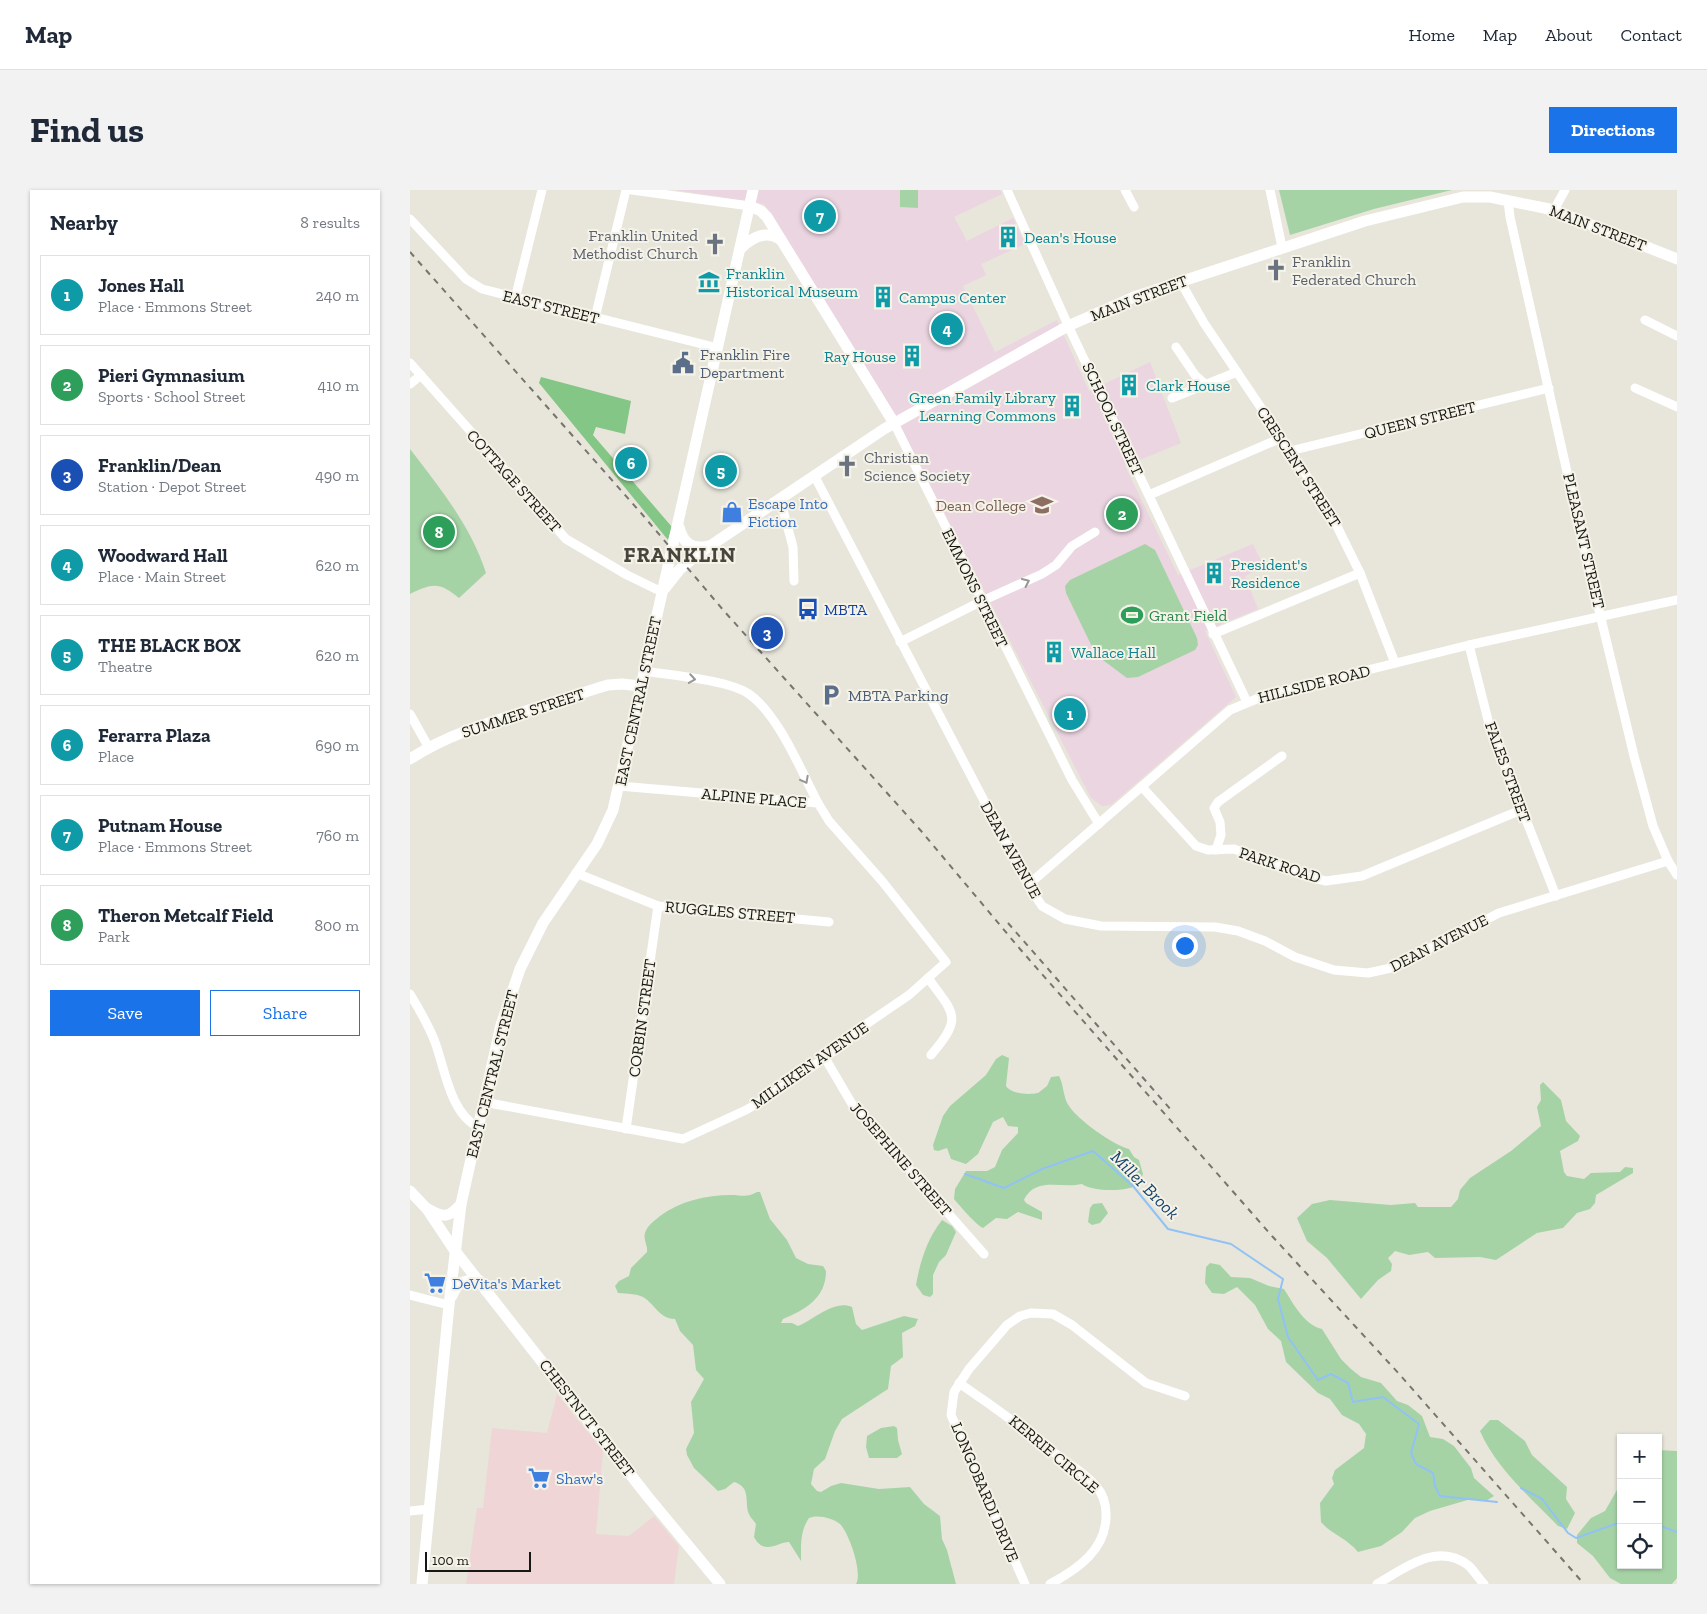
<!DOCTYPE html>
<meta charset="utf-8">
<style>
:root{--surface:#fff;--page:#f2f2f3;--text:#1f2937;--muted:#747a83;--line:#e0e1e3;--accent:#1a73e8}
body{margin:0;font-family:"Zilla Slab",serif;background:var(--page);color:var(--text)}
.controls{position:absolute;right:15px;bottom:15px;display:grid;overflow:hidden;border-radius:0px;box-shadow:0 1px 4px #0004}
.controls button{width:45px;height:45px;display:grid;place-items:center;padding:0;border:0;border-bottom:1px solid var(--line);background:var(--surface);color:var(--text);font:25px sans-serif}
.scale{position:absolute;left:15px;bottom:12px;width:106px;box-sizing:border-box;padding-left:5px;border:2px solid #171713;border-top:0;font-size:14px;line-height:18px;white-space:nowrap;color:#171713;-webkit-text-stroke:4px #f5f3e8;paint-order:stroke}
.you{position:absolute;left:774px;top:755px;width:18px;height:18px;margin:-12px;border:4px solid #fff;border-radius:50%;background:#1a73e8;box-shadow:0 0 0 8px #1a73e833}
.badge{display:grid;place-items:center;width:32px;height:32px;border-radius:50%;background:var(--accent);color:#fff;font-size:16px;font-weight:700}
.pin{position:absolute;translate:-50% -50%;border:2px solid #fff;box-shadow:0 1px 5px #0006}
.list{margin:0;padding:0;list-style:none}
h2{display:flex;justify-content:space-between;align-items:center;height:65px;margin:0;padding:0 20px;font-size:21px}
h2 small{font-size:16px;font-weight:400;color:var(--muted)}
.list li{display:grid;grid-template-columns:32px 1fr auto;gap:15px;align-items:center;box-sizing:border-box;height:80px;margin:0 10px 10px;padding:0 10px;border:1px solid var(--line);border-radius:0px}
.list b{display:block;font-size:19px;white-space:nowrap}
.list p{margin:0;font-size:16px;white-space:nowrap;color:var(--muted)}
.list em{font-size:16px;font-style:normal;color:var(--muted)}
.actions{display:flex;gap:10px;padding:15px 20px}
.actions a{flex:1;padding:11px 0;border:1px solid var(--accent);border-radius:0px;text-align:center;font-size:18px;color:var(--accent)}
.actions .main{background:var(--accent);color:#fff}
.icon{flex:none;width:28px;height:28px;fill:none;stroke:currentColor;stroke-width:2;stroke-linecap:round;stroke-linejoin:round}
.map{position:relative;flex:none;width:1267px;height:1394px;overflow:hidden;border-radius:0px}
header{display:flex;align-items:center;gap:30px;box-sizing:border-box;height:70px;padding:0 25px;background:var(--surface);border-bottom:1px solid var(--line)}
header strong{font-size:24px}
nav{display:flex;gap:28px;margin-inline-start:auto;font-size:18px}
.intro{display:flex;align-items:center;justify-content:space-between;box-sizing:border-box;height:120px;padding:0 30px}
h1{margin:0;font-size:35px}
.button{padding:12px 22px;border-radius:0px;background:var(--accent);color:#fff;font-size:18px;font-weight:700}
main{display:flex;gap:30px;padding:0 30px}
aside{flex:1;background:var(--surface);border-radius:0px;box-shadow:0 1px 4px #0004}
.map>svg:first-child{display:block}
</style>
<header>
<strong>Map</strong>
<nav><a>Home</a><a>Map</a><a>About</a><a>Contact</a></nav>
</header>
<div class="intro"><h1>Find us</h1><a class="button">Directions</a></div>
<main>
<aside>
<h2>Nearby<small>8 results</small></h2>
<ul class="list">
<li><span class="badge" style="background:#0f9aa8">1</span><div><b>Jones Hall</b><p>Place · Emmons Street</p></div><em>240 m</em></li>
<li><span class="badge" style="background:#2e9e5b">2</span><div><b>Pieri Gymnasium</b><p>Sports · School Street</p></div><em>410 m</em></li>
<li><span class="badge" style="background:#1a4fb4">3</span><div><b>Franklin/Dean</b><p>Station · Depot Street</p></div><em>490 m</em></li>
<li><span class="badge" style="background:#0f9aa8">4</span><div><b>Woodward Hall</b><p>Place · Main Street</p></div><em>620 m</em></li>
<li><span class="badge" style="background:#0f9aa8">5</span><div><b>THE BLACK BOX</b><p>Theatre</p></div><em>620 m</em></li>
<li><span class="badge" style="background:#0f9aa8">6</span><div><b>Ferarra Plaza</b><p>Place</p></div><em>690 m</em></li>
<li><span class="badge" style="background:#0f9aa8">7</span><div><b>Putnam House</b><p>Place · Emmons Street</p></div><em>760 m</em></li>
<li><span class="badge" style="background:#2e9e5b">8</span><div><b>Theron Metcalf Field</b><p>Park</p></div><em>800 m</em></li>
</ul>
<div class="actions"><a class="main">Save</a><a>Share</a></div>
</aside>
<div class="map">
<svg width="1267" height="1394" viewBox="0 0 1267 1394">
<rect width="100%" height="100%" fill="#e8e6db"/>
<polygon fill="#efd5d5" points="147,1204 193,1261 186,1344 219,1346 244,1326 269,1356 264,1394 56,1394 67,1318 73,1318 82,1238 137,1243"/>
<polygon fill="#ebd5e1" points="265,0 590,0 592,4 544,27 557,51 603,28 615,54 571,74 576,85 553,96 585,162 647,130 679,201 740,172 771,253 715,276 768,385 843,354 854,377 835,386 848,419 795,441 826,507 701,615 692,616 681,608 480,218 354,14"/>
<g fill="#a6d3a6">
<polygon points="490,0 508,0 508,18 490,17"/>
<polygon points="869,0 1042,0 964,19 880,45"/>
<path d="M0 259C30 298 61 336 76 383L49 408C29 392 23 393 0 404Z"/>
<polygon points="735,354 745,360 787,448 788,455 785,460 728,487 717,488 686,465 656,403 655,396 660,390"/>
<path d="M592 865 599 868 596 896C601 904 619 905 628 903L637 896 641 887 649 886C654 895 653 908 659 916 668 930 703 955 719 959L724 967 729 970 733 984 729 994C719 1002 683 1002 672 994 651 999 626 986 614 1010L616 1013 632 1022V1030L608 1022 597 1029 586 1028 573 1038C566 1035 550 1016 544 1009L545 999 556 981H577L585 977 592 960 608 943V937L598 936 593 927 583 932 568 964 556 974 541 969 537 958 528 961 524 960 523 955 533 926 540 916 576 885 586 869Z"/>
<polygon points="1133,892 1151,910 1156,931 1170,946 1168,951 1150,961 1154,982 1157,986 1174,989 1181,983 1210,982 1215,977 1223,978 1223,983 1186,1005 1185,1013 1180,1019 1167,1023 1153,1038 1127,1043 1086,1070 1070,1067 1025,1068 1018,1062 999,1065 985,1061 978,1068 982,1074 981,1081 968,1090 951,1109 917,1068 897,1051 887,1028 902,1014 920,1010 981,1015 1005,1013 1008,1017 1041,1017 1048,1009 1050,1000 1060,988 1101,961 1131,936 1127,917 1131,910 1130,895"/>
<path d="M347 1002H350L360 1029 377 1050 386 1068 398 1074 413 1076 416 1081C416 1108 395 1120 373 1129L371 1133H382L388 1136C403 1130 425 1109 442 1117L446 1134 452 1140 494 1126 508 1129 505 1136 492 1143 493 1167 481 1176 478 1199 432 1229 425 1241 415 1269 404 1279 401 1294 407 1301 411 1302 421 1296 431 1293 469 1299 500 1297 514 1314 530 1326 532 1349 537 1360 546 1394H446C453 1383 439 1343 430 1334 423 1328 407 1324 399 1328 390 1341 391 1355 391 1371L379 1352C368 1352 354 1366 344 1347L346 1334C344 1331 340 1327 339 1324 334 1314 342 1297 324 1292L315 1299 308 1301 284 1278 277 1265 276 1259 284 1243 281 1212 294 1189 286 1180 283 1155 270 1141 265 1129C251 1129 246 1117 236 1109 229 1103 216 1104 208 1103L205 1096 209 1091 219 1086 221 1078 237 1062C238 1055 233 1050 235 1043 237 1036 244 1031 250 1026 270 1011 296 1005 321 1005 332 1005 337 1008 347 1002Z"/>
<polygon points="692,1013 698,1023 690,1033 682,1035 678,1032 680,1018 683,1014"/>
<path d="M532 1030 542 1036 546 1042 536 1065 529 1072 523 1085V1104L520 1107 513 1105 506 1095C510 1072 517 1049 532 1030Z"/>
<path d="M800 1073 810 1075 821 1087 840 1088 859 1096 874 1099C883 1113 894 1135 912 1139L931 1169 941 1179 951 1187 971 1193 987 1211 998 1215 1012 1226 1020 1247 1033 1249 1044 1256 1061 1278 1064 1288 1084 1306 1076 1311 1061 1309 1020 1321 1005 1328 992 1342 971 1356 948 1362C937 1348 922 1345 911 1332L910 1313 924 1294 922 1288 925 1280 954 1258 956 1244 949 1234 932 1225 920 1209 908 1203 876 1172 871 1151 858 1139 845 1115 827 1097 814 1104 802 1103 795 1093 796 1077Z"/>
<path d="M1080 1230H1088L1115 1251 1122 1265 1157 1297 1156 1309 1165 1323 1157 1339 1148 1336C1120 1307 1086 1278 1070 1241Z"/>
<polygon points="484,1236 487,1238 488,1250 492,1264 487,1268 459,1268 456,1257 457,1246 471,1238"/>
<polygon points="1248,1260 1267,1261 1267,1388 1262,1394 1211,1394 1200,1388 1183,1366 1167,1353 1167,1345 1181,1328 1195,1321 1211,1293 1211,1375 1248,1375"/>
</g>
<polygon fill="#84c686" points="131,187 221,211 215,244 186,237 183,245 262,337 258,350 129,193"/>
<g fill="none" stroke-linecap="round" stroke-linejoin="round">
<g stroke="#91c2f5" stroke-width="2">
<polyline points="555,984 594,998 632,979 683,961 723,996 758,1039 821,1054 873,1089 868,1109 878,1147 908,1190 921,1184 938,1193 943,1212 973,1207 1009,1234 1001,1263 1006,1274 1023,1283 1025,1296 1030,1306 1087,1312"/>
<polyline points="1111,1298 1132,1309 1158,1343 1166,1348 1211,1332"/>
<polyline points="1248,1335 1267,1342"/>
</g>
<g stroke="#fff" stroke-width="9">
<polyline points="222,0 340,16"/>
<polyline points="597,0 663,146 837,512"/>
<polyline points="715,0 724,17"/>
<polyline points="860,0 872,57"/>
<polyline points="1098,11 1100,27 1172,349 1224,566 1243,636 1258,671 1267,685"/>
<polyline points="1144,20 1155,0"/>
<polyline points="0,29 56,89 72,99 308,158"/>
<polyline points="770,91 794,133 917,316 950,383 985,473"/>
<polyline points="105,109 132,0"/>
<polyline points="185,128 216,0"/>
<polyline points="1235,130 1267,146"/>
<polyline points="766,157 785,185 795,194"/>
<polyline points="0,173 156,349 217,385 252,402"/>
<polyline points="0,194 11,185"/>
<polyline points="1225,198 1267,217"/>
<polyline points="762,208 827,182"/>
<polyline points="484,233 662,590 689,634"/>
<polyline points="880,261 1139,198"/>
<polyline points="404,285 618,695 632,716 655,729 691,736 805,737 828,741 855,751 885,767 924,780 958,783 981,778 1089,723 1258,671"/>
<polyline points="739,305 871,248"/>
<polyline points="370,309 383,357 384,391"/>
<polyline points="803,444 950,383"/>
<polyline points="490,452 572,411 632,384 646,375 662,356 685,342"/>
<polyline points="1059,455 1080,538 1146,706"/>
<path d="M234 481C260 485 319 490 339 504 369 525 391 581 408 613"/>
<polyline points="0,524 19,558"/>
<polyline points="732,597 786,656 798,660 824,659 898,687 916,691 952,686 1111,620"/>
<polyline points="806,660 811,645 810,632 804,618 808,612 872,566"/>
<polyline points="166,683 248,716 419,732"/>
<polyline points="618,695 820,520 856,505 1059,455 1267,410"/>
<path d="M518 788C545 825 553 827 521 865"/>
<path d="M0 804C9 819 19 836 25 852 35 879 40 923 68 937"/>
<polyline points="415,868 442,914 574,1064"/>
<polyline points="74,912 273,949 336,920 358,907 415,868 455,835 499,805 536,772 472,691 419,631 408,613 209,596"/>
<polyline points="216,939 248,716"/>
<polyline points="0,1105 39,1115"/>
<path d="M549 1193C580 1214 609 1235 638 1258 654 1271 673 1281 686 1296 693 1304 696 1314 696 1324 697 1359 668 1379 640 1394"/>
<polyline points="0,1321 20,1319"/>
<polyline points="615,1394 541,1225 544,1202 559,1179 597,1135 610,1126 621,1123 643,1124 662,1135 736,1193 775,1206"/>
<path d="M967 1394C995 1378 1028 1351 1059 1376 1064 1381 1069 1389 1074 1394"/>
</g>
<g stroke="#fff" stroke-width="11">
<polyline points="340,16 351,21 357,27 484,233"/>
<path d="M330 59C341 48 356 39 371 50"/>
<path d="M269 337C273 353 282 360 298 356"/>
<polyline points="255,398 270,379 291,362 474,239 658,136 724,107 955,31 1053,7 1080,7 1144,20 1267,69"/>
<path d="M0 569C41 542 88 530 135 515 156 509 177 501 198 495L212 494 231 496"/>
<polyline points="0,1001 17,1019 45,1061 238,1307 310,1394"/>
<path d="M18 1019C34 1028 39 1028 51 1014"/>
<path d="M42 1106C47 1092 55 1089 70 1091"/>
<polyline points="12,1394 39,1115 51,1014 91,835 110,779 133,733 187,654 203,620 343,0"/>
</g>
<g stroke="#76756e" stroke-width="2" stroke-dasharray="6 6" stroke-linecap="butt">
<polyline points="0,62 231,323 314,421 512,642 610,759 862,1046 991,1186 1174,1394"/>
<polyline points="598,733 762,921"/>
</g>
</g>
<defs><path id="oneway-chevron" d="M-2-3.5L2.5 0L-2 3.5" fill="none" stroke-width="1.6" stroke-linecap="round" stroke-linejoin="round" transform="scale(1.25)"/></defs>
<g stroke="#979795">
<use href="#oneway-chevron" transform="translate(616 392) rotate(-25)"/>
<use href="#oneway-chevron" transform="translate(282 489) rotate(9)"/>
<use href="#oneway-chevron" transform="translate(395 590) rotate(62)"/>
</g>
<defs>
<g id="building-bare" transform="scale(1.725)"><path d="M-4-6H4V6H1V3H-1V6H-4ZM-2.5-4.3h1.7v1.8h-1.7ZM.8-4.3h1.7v1.8H.8ZM-2.5-1h1.7V.8h-1.7ZM.8-1h1.7V.8H.8Z" fill="#0f9aa8" stroke="#f5f3e8" stroke-width="2.5" paint-order="stroke"/></g>
<g id="church-bare" transform="scale(1.725)"><path d="M-1.2-6h2.4v3.5h3.3v2.4h-3.3V6h-2.4V-.1h-3.3v-2.4h3.3Z" fill="#6b7280" stroke="#f5f3e8" stroke-width="2.5" paint-order="stroke"/></g>
<g id="museum-bare" transform="scale(1.725)"><path d="M0-6L6-3V-2H-6V-3ZM-5-1h2V3h-2ZM-1-1h2V3h-2ZM3-1h2V3H3ZM-6 4H6V6H-6Z" fill="#0f9aa8" stroke="#f5f3e8" stroke-width="2.5" paint-order="stroke"/></g>
<g id="civic-bare" transform="scale(1.725)"><path d="M-.6-6.5H3V-4.5H.6V-3L4-1V1h2V6H-6V1h2V-1L-.6-3ZM-1.2 2.5V6h2.4V2.5Z" fill="#5c6f8a" stroke="#f5f3e8" stroke-width="2.5" paint-order="stroke"/></g>
<g id="university-bare" transform="scale(1.725)"><path d="M0-5L7-2L0 1L-7-2ZM-4 1L0 2.5L4 1V4Q0 6-4 4Z" fill="#8d6e63" stroke="#f5f3e8" stroke-width="2.5" paint-order="stroke"/></g>
<g id="shop-bare" transform="scale(1.725)"><path d="M-5-2.5h2.3a2.7 3.5 0 0 1 5.4 0H5L5.5 6h-11ZM-1.5-2.5h3a1.5 2.3 0 0 0-3 0Z" fill="#3f7fe0" stroke="#f5f3e8" stroke-width="2.5" paint-order="stroke"/></g>
<g id="bus-bare" transform="scale(1.725)"><path d="M-5-6H5V4H4V6H2V4H-2V6H-4V4H-5ZM-3.5-4V0h7V-4ZM-3.5 1.2v1.5H-2V1.2ZM2 1.2v1.5H3.5V1.2Z" fill="#1a4fb4" stroke="#f5f3e8" stroke-width="2.5" paint-order="stroke"/></g>
<g id="stadium-bare" transform="scale(1.725)"><path d="M0-5a6.5 5 0 1 0 0 10a6.5 5 0 1 0 0-10ZM-3.5-1.8h7v3.6h-7Z" fill="#2e9e5b" stroke="#f5f3e8" stroke-width="2.5" paint-order="stroke"/></g>
<g id="parking-bare" transform="scale(1.725)"><path d="M-3.5-5.5H1a3.5 3.5 0 0 1 0 7H-1V5.5H-3.5ZM-1-3.4V-.6H.8a1.4 1.4 0 0 0 0-2.8Z" fill="#5c6f8a" stroke="#f5f3e8" stroke-width="2.5" paint-order="stroke"/></g>
<g id="supermarket-bare" transform="scale(1.725)"><path d="M-6-5.5h2.5l.6 2H6L4.5 2H-2.5L-4.4-4H-6ZM-1.5 3.2a1.3 1.3 0 1 0 .1 0ZM3 3.2a1.3 1.3 0 1 0 .1 0Z" fill="#3f7fe0" stroke="#f5f3e8" stroke-width="2.5" paint-order="stroke"/></g>
</defs>
<g fill-rule="evenodd">
<use href="#building-bare" x="598" y="47"/>
<use href="#church-bare" x="305" y="54"/>
<use href="#church-bare" x="866" y="80"/>
<use href="#museum-bare" x="299" y="92"/>
<use href="#building-bare" x="473" y="107"/>
<use href="#building-bare" x="502" y="166"/>
<use href="#civic-bare" x="273" y="173"/>
<use href="#building-bare" x="719" y="195"/>
<use href="#building-bare" x="662" y="216"/>
<use href="#church-bare" x="437" y="276"/>
<use href="#university-bare" x="632" y="315"/>
<use href="#shop-bare" x="322" y="322"/>
<use href="#building-bare" x="804" y="383"/>
<use href="#bus-bare" x="398" y="419"/>
<use href="#stadium-bare" x="722" y="425"/>
<use href="#building-bare" x="644" y="462"/>
<use href="#parking-bare" x="421" y="505"/>
<use href="#supermarket-bare" x="25" y="1093"/>
<use href="#supermarket-bare" x="129" y="1288"/>
</g>
<g text-anchor="middle" dominant-baseline="central" stroke-width="4" stroke-linejoin="round" paint-order="stroke">
<g font-size="16" fill="#171713" stroke="#f5f3e8">
<text transform="translate(1188 38) rotate(21)">MAIN STREET</text>
<text transform="translate(729 108) rotate(-21)">MAIN STREET</text>
<text transform="translate(141 117) rotate(14)">EAST STREET</text>
<text transform="translate(703 229) rotate(65)">SCHOOL STREET</text>
<text transform="translate(1010 230) rotate(-14)">QUEEN STREET</text>
<text transform="translate(889 277) rotate(57)">CRESCENT STREET</text>
<text transform="translate(104 291) rotate(48)">COTTAGE STREET</text>
<text transform="translate(1174 351) rotate(77)">PLEASANT STREET</text>
<text transform="translate(565 398) rotate(64)">EMMONS STREET</text>
<text transform="translate(904 494) rotate(-14)">HILLSIDE ROAD</text>
<text transform="translate(228 511) rotate(-78)">EAST CENTRAL STREET</text>
<text transform="translate(113 523) rotate(-18)">SUMMER STREET</text>
<text transform="translate(1098 582) rotate(70)">FALES STREET</text>
<text transform="translate(344 608) rotate(5)">ALPINE PLACE</text>
<text transform="translate(601 660) rotate(61)">DEAN AVENUE</text>
<text transform="translate(870 675) rotate(18)">PARK ROAD</text>
<text transform="translate(320 722) rotate(5)">RUGGLES STREET</text>
<text transform="translate(1029 753) rotate(-27)">DEAN AVENUE</text>
<text transform="translate(232 828) rotate(-82)">CORBIN STREET</text>
<text transform="translate(400 875) rotate(-35)">MILLIKEN AVENUE</text>
<text transform="translate(82 884) rotate(-76)">EAST CENTRAL STREET</text>
<text transform="translate(491 969) rotate(49)">JOSEPHINE STREET</text>
<text transform="translate(177 1228) rotate(52)">CHESTNUT STREET</text>
<text transform="translate(644 1264) rotate(40)">KERRIE CIRCLE</text>
<text transform="translate(575 1302) rotate(67)">LONGOBARDI DRIVE</text>
</g>
<g font-size="16" fill="#5b616d" stroke="#f5f3e8" text-anchor="start">
<text x="288" y="45" text-anchor="end">Franklin United<tspan x="288" dy="18">Methodist Church</tspan></text>
<text x="882" y="71">Franklin<tspan x="882" dy="18">Federated Church</tspan></text>
<text x="454" y="267">Christian<tspan x="454" dy="18">Science Society</tspan></text>
</g>
<g font-size="16" fill="#0d838f" stroke="#f5f3e8" text-anchor="start">
<text x="614" y="47">Dean's House</text>
<text x="316" y="83">Franklin<tspan x="316" dy="18">Historical Museum</tspan></text>
<text x="489" y="107">Campus Center</text>
<text x="486" y="166" text-anchor="end">Ray House</text>
<text x="736" y="195">Clark House</text>
<text x="646" y="207" text-anchor="end">Green Family Library<tspan x="646" dy="18">Learning Commons</tspan></text>
<text x="821" y="374">President's<tspan x="821" dy="18">Residence</tspan></text>
<text x="661" y="462">Wallace Hall</text>
</g>
<g font-size="16" fill="#4e5e75" stroke="#f5f3e8" text-anchor="start">
<text x="290" y="164">Franklin Fire<tspan x="290" dy="18">Department</tspan></text>
<text x="438" y="505">MBTA Parking</text>
</g>
<g font-size="16" fill="#366cbe" stroke="#f5f3e8" text-anchor="start">
<text x="338" y="313">Escape Into<tspan x="338" dy="18">Fiction</tspan></text>
<text x="42" y="1093">DeVita's Market</text>
<text x="146" y="1288">Shaw's</text>
</g>
<g font-size="16" fill="#785e54" stroke="#f5f3e8" text-anchor="end">
<text x="616" y="315">Dean College</text>
</g>
<g font-size="16" fill="#164399" stroke="#f5f3e8" text-anchor="start">
<text x="414" y="419">MBTA</text>
</g>
<g font-size="16" fill="#27864d" stroke="#f5f3e8" text-anchor="start">
<text x="739" y="425">Grant Field</text>
</g>
<g font-size="18" font-style="italic" fill="#16426b" stroke="#f5f3e8">
<text transform="translate(735 995) rotate(45)">Miller Brook</text>
</g>
<g font-size="21" font-weight="bold" letter-spacing="1" fill="#47463d" stroke="#f5f3e8">
<text x="270" y="364">FRANKLIN</text>
</g>
</g>
</svg>
<div class="controls">
<button>+</button>
<button>−</button>
<button><svg class="icon" aria-label="locate" viewBox="0 0 24 24"><circle cx="12" cy="12" r="6"/><path d="M12 2v4M12 18v4M2 12h4M18 12h4"/></svg></button>
</div>
<div class="scale">100 m</div>
<div class="you"></div>
<div class="pin badge" style="left:660px;top:524px;background:#0f9aa8">1</div>
<div class="pin badge" style="left:712px;top:324px;background:#2e9e5b">2</div>
<div class="pin badge" style="left:357px;top:443px;background:#1a4fb4">3</div>
<div class="pin badge" style="left:537px;top:139px;background:#0f9aa8">4</div>
<div class="pin badge" style="left:311px;top:281px;background:#0f9aa8">5</div>
<div class="pin badge" style="left:221px;top:273px;background:#0f9aa8">6</div>
<div class="pin badge" style="left:410px;top:26px;background:#0f9aa8">7</div>
<div class="pin badge" style="left:29px;top:342px;background:#2e9e5b">8</div>
</div>
</main>
